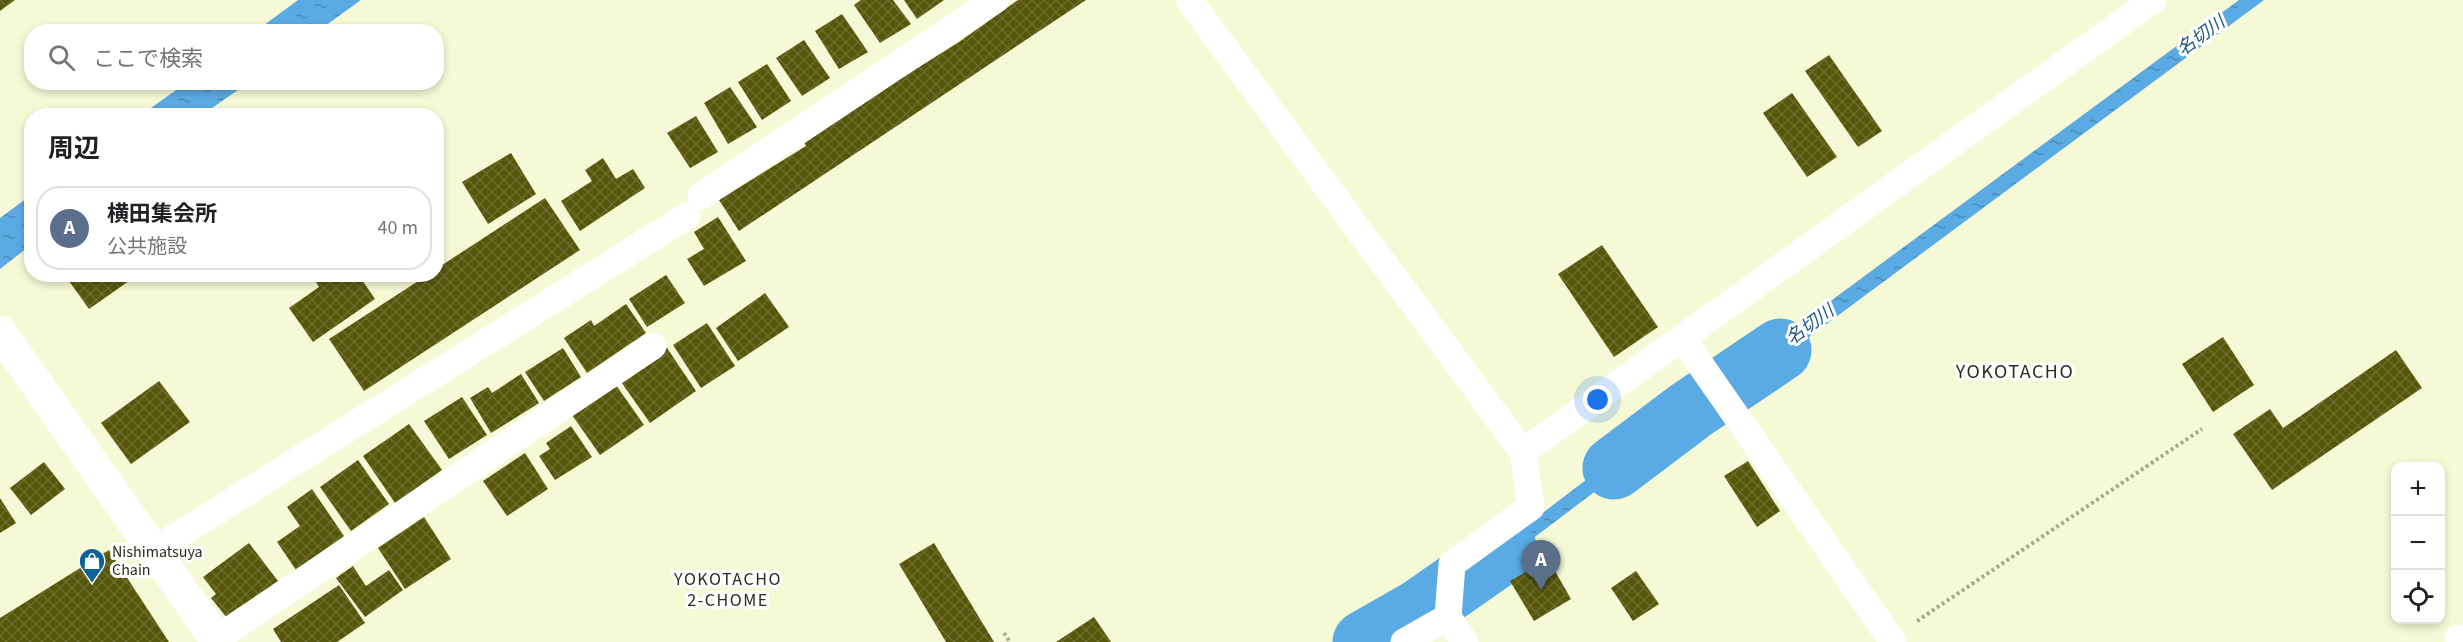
<!DOCTYPE html>
<html lang="ja">
<meta charset="utf-8">
<style>
:root{--surface:#fff;--page:#f2f2f2;--text:#202124;--muted:#757577;--line:#e0e0e0;--accent:#0e6395}
body{margin:0;font-family:"Source Sans 3","Noto Sans JP",sans-serif;background:var(--page);color:var(--text)}
.controls{position:absolute;right:18px;bottom:18px;display:grid;overflow:hidden;border-radius:12px;box-shadow:0 3px 9px #0003}
.controls button{width:54px;height:54px;display:grid;place-items:center;padding:0;border:0;border-bottom:2px solid var(--line);background:var(--surface);color:var(--text);font:30px sans-serif}
.you{position:absolute;left:1598px;top:400px;width:21px;height:21px;margin:-15px;border:4px solid #fff;border-radius:50%;background:#1a73e8;box-shadow:0 0 0 9px #1a73e833}
.badge{display:grid;place-items:center;width:39px;height:39px;border-radius:50%;background:var(--accent);color:#fff;font-size:20px;font-weight:700}
.pin{position:absolute;translate:-50% -50px;filter:drop-shadow(0 2px 3px #0008)}
.pin::after{content:'';position:absolute;top:32px;width:21px;height:18px;background:inherit;clip-path:polygon(0 0,100% 0,50% 100%)}
.list{margin:0;padding:0;list-style:none}
h2{display:flex;justify-content:space-between;align-items:center;height:78px;margin:0;padding:0 24px;font-size:26px}
h2 small{font-size:20px;font-weight:400;color:var(--muted)}
.list li{display:grid;grid-template-columns:39px 1fr auto;gap:18px;align-items:center;box-sizing:border-box;height:84px;margin:0 12px 12px;padding:0 12px;border:2px solid var(--line);border-radius:24px}
.list b{display:block;font-size:22px;white-space:nowrap}
.list p{margin:0;font-size:20px;white-space:nowrap;color:var(--muted)}
.list em{font-size:20px;font-style:normal;color:var(--muted)}
.icon{flex:none;width:33px;height:33px;fill:none;stroke:currentColor;stroke-width:2;stroke-linecap:round;stroke-linejoin:round}
.map{position:relative;flex:none;width:2463px;height:642px;overflow:hidden}
.search{position:absolute;background:var(--surface);box-shadow:0 3px 9px #0003;left:24px;top:24px;width:420px;height:66px;display:flex;align-items:center;gap:15px;box-sizing:border-box;padding:0 21px;border-radius:24px;color:var(--muted);font-size:22px}
.panel{position:absolute;background:var(--surface);box-shadow:0 3px 9px #0003;left:24px;top:108px;width:420px;height:174px;border-radius:24px}
.map>svg:first-child{display:block}
</style>
<div class="map">
<svg width="2463" height="642" viewBox="0 0 2463 642">
<defs>
<pattern id="water-ripples" width="26" height="14" patternUnits="userSpaceOnUse" patternTransform="scale(1.5)"><rect width="26" height="14" fill="#5aabe3"/><path d="M2 4q2-2 4 0t4 0M15 11q2-2 4 0t4 0" fill="none" stroke="#4b8bb7"/></pattern>
<pattern id="building-cross-hatch" width="8" height="8" patternUnits="userSpaceOnUse" patternTransform="scale(1.5)"><rect width="8" height="8" fill="#56570b"/><path d="M0 0l8 8M0 8l8-8" fill="none" stroke="#6b6c2e"/></pattern>
</defs>
<rect width="100%" height="100%" fill="#f6f9d6"/>
<g fill="url(#water-ripples)">
<polygon points="298,0 361,0 318,31 256,31"/>
<polygon points="2239,0 2264,0 1732,394 1722,381"/>
<polygon points="186,83 186,82 248,83 202,115 141,115"/>
<polygon points="31,195 31,245 0,269 0,218"/>
<polygon points="1678,410 1687,422 1466,589 1457,578"/>
<polygon points="1407,608 1415,622 1380,642 1348,642"/>
</g>
<g fill="none" stroke-linecap="round" stroke-linejoin="round">
<g stroke="#5aabe3" stroke-width="63">
<polyline points="1614,468 1691,410 1780,350"/>
<polyline points="1364,642 1420,610 1506,550"/>
</g>
</g>
<g fill="url(#building-cross-hatch)">
<polygon points="0,0 15,0 0,11"/>
<polygon points="861,0 893,0 911,24 880,43 854,5"/>
<polygon points="904,0 944,0 917,19"/>
<polygon points="1018,0 1086,0 739,231 719,200 806,146 803,140 959,42"/>
<polygon points="842,14 868,52 839,69 815,31"/>
<polygon points="804,40 830,78 802,96 776,58"/>
<polygon points="1829,55 1882,131 1858,147 1805,71"/>
<polygon points="767,64 791,101 762,120 738,82"/>
<polygon points="730,87 757,127 728,144 704,103"/>
<polygon points="1792,93 1837,157 1807,177 1763,113"/>
<polygon points="696,116 718,152 690,168 667,133"/>
<polygon points="511,153 536,194 488,224 462,182"/>
<polygon points="603,158 616,179 633,169 645,188 580,231 561,201 592,181 585,170"/>
<polygon points="545,198 580,250 364,391 329,339 429,274 436,274 436,269"/>
<polygon points="718,217 746,261 704,286 687,259 704,249 694,232"/>
<polygon points="1602,245 1658,327 1614,357 1558,274"/>
<polygon points="64,274 139,274 89,309"/>
<polygon points="311,274 358,274 375,299 313,342 289,308 319,287"/>
<polygon points="666,275 685,303 647,327 629,299"/>
<polygon points="765,293 789,327 738,361 716,328"/>
<polygon points="626,304 646,333 587,373 564,338 591,320 594,326"/>
<polygon points="707,323 735,366 701,388 673,345"/>
<polygon points="2223,337 2254,385 2213,412 2182,364"/>
<polygon points="563,348 581,377 544,401 525,372"/>
<polygon points="667,348 696,391 650,423 619,379"/>
<polygon points="2396,350 2422,388 2272,490 2233,434 2270,409 2283,428"/>
<polygon points="521,374 539,403 491,433 470,398 488,387 492,393"/>
<polygon points="159,381 190,422 131,464 101,423"/>
<polygon points="616,385 644,425 600,455 572,415"/>
<polygon points="462,397 487,435 449,459 424,421"/>
<polygon points="409,424 442,470 395,503 363,456"/>
<polygon points="571,426 592,457 555,480 539,456 550,449 546,443"/>
<polygon points="525,453 548,489 507,516 483,481"/>
<polygon points="358,460 389,504 351,531 320,487"/>
<polygon points="1748,461 1780,511 1757,527 1724,476"/>
<polygon points="44,462 65,489 31,515 10,488"/>
<polygon points="312,489 344,536 296,570 277,542 300,526 287,507"/>
<polygon points="0,498 16,523 0,533"/>
<polygon points="424,517 451,559 405,589 378,548"/>
<polygon points="249,543 278,581 227,618 211,598 216,594 203,577"/>
<polygon points="934,543 991,637 994,642 946,642 899,564"/>
<polygon points="109,550 169,642 0,642 0,618"/>
<polygon points="1548,559 1571,599 1534,621 1510,581"/>
<polygon points="353,566 366,586 389,570 403,590 365,617 336,578"/>
<polygon points="1636,571 1659,604 1633,621 1611,588"/>
<polygon points="339,585 365,623 337,642 281,642 273,629"/>
<polygon points="1094,617 1111,642 1056,642"/>
</g>
<g fill="none" stroke-linecap="round" stroke-linejoin="round">
<g stroke="#a7a98e" stroke-width="4" stroke-dasharray="3 3" stroke-linecap="butt">
<polyline points="1917,621 2202,429"/>
<polyline points="1004,633 1010,642"/>
</g>
<g stroke="#fff" stroke-width="27">
<polyline points="1189,0 1523,452 1531,507 1452,564 1448,617 1465,642"/>
<polyline points="701,196 995,0"/>
<polyline points="1682,338 1893,642"/>
<polyline points="1523,452 2153,0"/>
<polyline points="153,551 687,216"/>
<polyline points="2458,638 2461,642"/>
<polyline points="216,639 653,346"/>
<polyline points="1404,642 1448,617"/>
</g>
<polyline stroke="#fff" stroke-width="33" points="0,332 218,642"/>
</g>
<defs>
<g id="shop-pin" transform="scale(1.35)"><path d="M0 17L-7.5 6A9.5 9.5 0 1 1 7.5 6Z" fill="#0e6395" stroke="#fff"/><path d="M-5-2.5h2.3a2.7 3.5 0 0 1 5.4 0H5L5.5 6h-11ZM-1.5-2.5h3a1.5 2.3 0 0 0-3 0Z" fill="#fff"/></g>
</defs>
<g fill-rule="evenodd">
<use href="#shop-pin" x="92" y="561"/>
</g>
<g text-anchor="middle" dominant-baseline="central" stroke-width="6" stroke-linejoin="round" paint-order="stroke">
<g font-size="16" fill="#2b2b1e" stroke="#fff" text-anchor="start">
<text x="112" y="552">Nishimatsuya<tspan x="112" dy="18">Chain</tspan></text>
</g>
<g font-size="18" font-style="italic" fill="#1e587f" stroke="#fff">
<text transform="translate(2201 36) rotate(-36)">名切川</text>
<text transform="translate(1810 325) rotate(-36)">名切川</text>
</g>
<g font-size="18" letter-spacing="1.5" fill="#2b2b1e" stroke="#fff">
<text x="728" y="579">YOKOTACHO<tspan x="728" dy="21">2-CHOME</tspan></text>
</g>
<g font-size="20" letter-spacing="1.5" fill="#2b2b1e" stroke="#fff">
<text x="2015" y="372">YOKOTACHO</text>
</g>
</g>
</svg>
<div class="controls">
<button>+</button>
<button>−</button>
<button><svg class="icon" aria-label="locate" viewBox="0 0 24 24"><circle cx="12" cy="12" r="6"/><path d="M12 2v4M12 18v4M2 12h4M18 12h4"/></svg></button>
</div>
<div class="you"></div>
<div class="pin badge" style="left:1541px;top:590px;background:#5c6f8a">A</div>
<div class="search"><svg class="icon" aria-label="search" viewBox="0 0 24 24"><circle cx="10" cy="10" r="6"/><path d="M15 15l6 6"/></svg>ここで検索</div>
<section class="panel">
<h2>周辺<small></small></h2>
<ul class="list">
<li><span class="badge" style="background:#5c6f8a">A</span><div><b>横田集会所</b><p>公共施設</p></div><em>40 m</em></li>
</ul>
</section>
</div>
